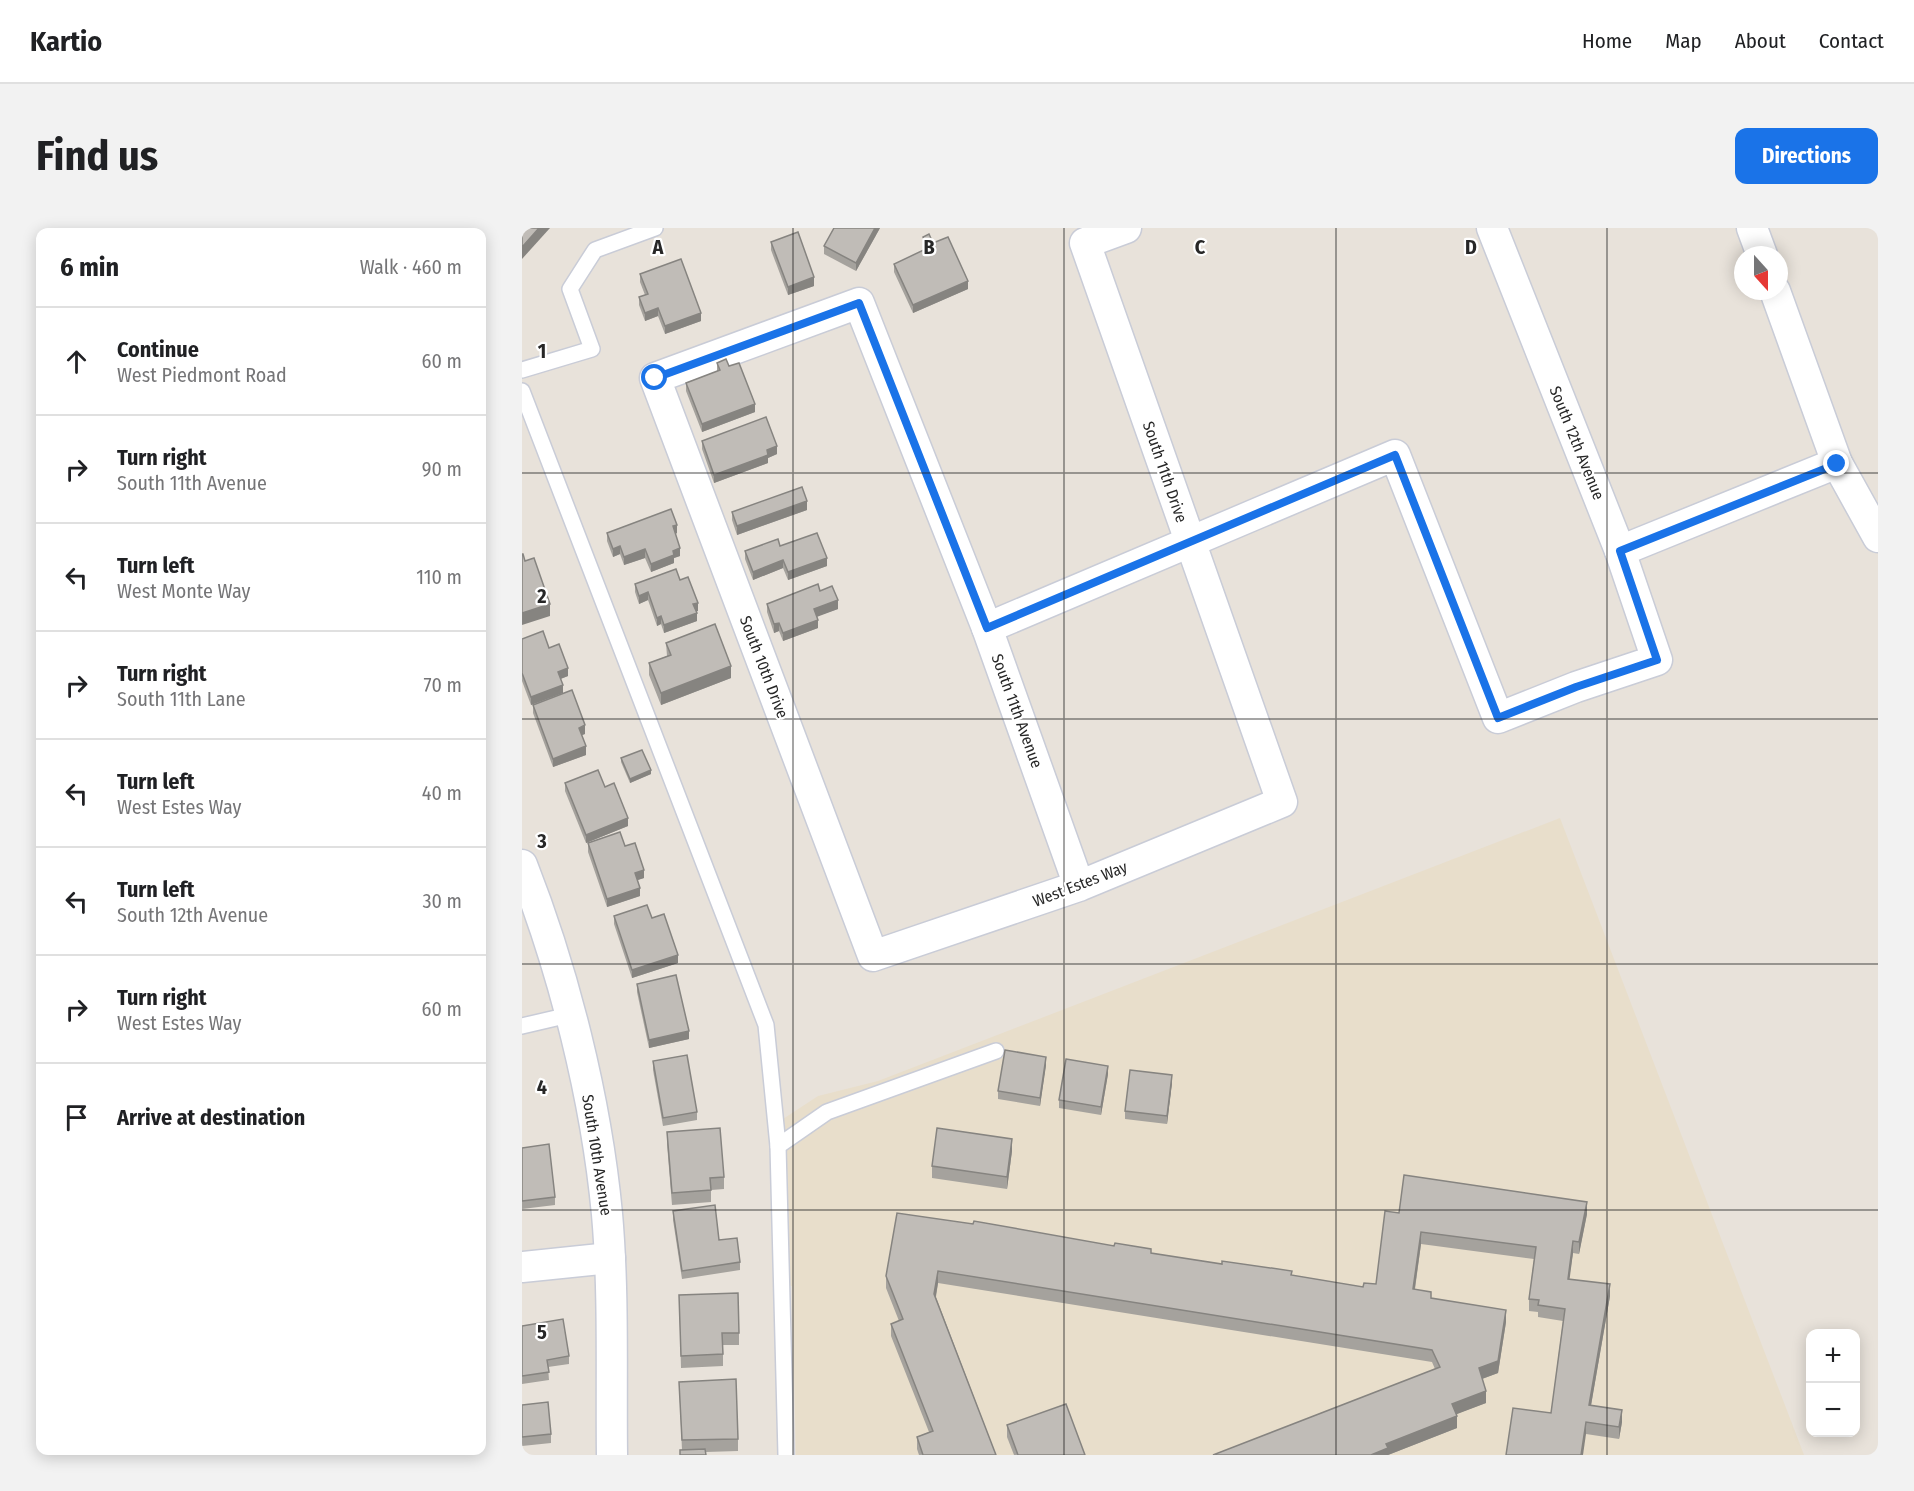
<!DOCTYPE html>
<meta charset="utf-8">
<style>
:root{--surface:#fff;--page:#f2f2f2;--text:#202124;--muted:#757577;--line:#e0e0e0;--accent:#1a73e8}
body{margin:0;font-family:"Fira Sans Condensed",sans-serif;background:var(--page);color:var(--text)}
.controls{position:absolute;right:18px;bottom:18px;display:grid;overflow:hidden;border-radius:12px;box-shadow:0 3px 15px #0003}
.controls button{width:54px;height:54px;display:grid;place-items:center;padding:0;border:0;border-bottom:2px solid var(--line);background:var(--surface);color:var(--text);font:30px sans-serif}
.compass{position:absolute;left:1212px;top:18px;width:54px;height:54px;border-radius:50%;background:var(--surface);box-shadow:0 3px 15px #0003;rotate:159deg}
.stop{position:absolute;width:18px;height:18px;margin:-14px;border:4px solid #1a73e8;border-radius:50%;background:#fff}
.stop.end{background:#1a73e8;border-color:#fff;box-shadow:0 2px 6px #0008}
.list{margin:0;padding:0;list-style:none}
h2{display:flex;justify-content:space-between;align-items:center;height:78px;margin:0;padding:0 24px;font-size:26px}
h2 small{font-size:20px;font-weight:400;color:var(--muted)}
.list li{display:grid;grid-template-columns:39px 1fr auto;gap:18px;align-items:center;box-sizing:border-box;height:108px;padding:0 24px;border-top:2px solid var(--line)}
.list b{display:block;font-size:22px;white-space:nowrap}
.list p{margin:0;font-size:20px;white-space:nowrap;color:var(--muted)}
.list em{font-size:20px;font-style:normal;color:var(--muted)}
.icon{flex:none;width:33px;height:33px;fill:none;stroke:currentColor;stroke-width:2;stroke-linecap:round;stroke-linejoin:round}
.map{position:relative;flex:none;width:1356px;height:1227px;overflow:hidden;border-radius:12px}
header{display:flex;align-items:center;gap:36px;box-sizing:border-box;height:84px;padding:0 30px;background:var(--surface);border-bottom:2px solid var(--line)}
header strong{font-size:28px}
nav{display:flex;gap:33px;margin-inline-start:auto;font-size:21px}
.intro{display:flex;align-items:center;justify-content:space-between;box-sizing:border-box;height:144px;padding:0 36px}
h1{margin:0;font-size:42px}
.button{padding:15px 27px;border-radius:12px;background:var(--accent);color:#fff;font-size:21px;font-weight:700}
main{display:flex;gap:36px;padding:0 36px}
aside{flex:1;background:var(--surface);border-radius:12px;box-shadow:0 3px 15px #0003}
.map>svg:first-child{display:block}
</style>
<header>
<strong>Kartio</strong>
<nav><a>Home</a><a>Map</a><a>About</a><a>Contact</a></nav>
</header>
<div class="intro"><h1>Find us</h1><a class="button">Directions</a></div>
<main>
<aside>
<h2>6 min<small>Walk · 460 m</small></h2>
<ul class="list">
<li><svg class="icon" aria-label="ahead" viewBox="0 0 24 24"><path d="M12 20V5M6 11l6-6 6 6"/></svg><div><b>Continue</b><p>West Piedmont Road</p></div><em>60 m</em></li>
<li><svg class="icon" aria-label="right" viewBox="0 0 24 24"><path d="M7 20v-9h11M14 6l5 5-5 5"/></svg><div><b>Turn right</b><p>South 11th Avenue</p></div><em>90 m</em></li>
<li><svg class="icon" aria-label="left" viewBox="0 0 24 24"><path d="M17 20v-9H6M10 6l-5 5 5 5"/></svg><div><b>Turn left</b><p>West Monte Way</p></div><em>110 m</em></li>
<li><svg class="icon" aria-label="right" viewBox="0 0 24 24"><path d="M7 20v-9h11M14 6l5 5-5 5"/></svg><div><b>Turn right</b><p>South 11th Lane</p></div><em>70 m</em></li>
<li><svg class="icon" aria-label="left" viewBox="0 0 24 24"><path d="M17 20v-9H6M10 6l-5 5 5 5"/></svg><div><b>Turn left</b><p>West Estes Way</p></div><em>40 m</em></li>
<li><svg class="icon" aria-label="left" viewBox="0 0 24 24"><path d="M17 20v-9H6M10 6l-5 5 5 5"/></svg><div><b>Turn left</b><p>South 12th Avenue</p></div><em>30 m</em></li>
<li><svg class="icon" aria-label="right" viewBox="0 0 24 24"><path d="M7 20v-9h11M14 6l5 5-5 5"/></svg><div><b>Turn right</b><p>West Estes Way</p></div><em>60 m</em></li>
<li><svg class="icon" aria-label="arrive" viewBox="0 0 24 24"><path d="M6 21V4h12l-3 4 3 4H6"/></svg><div><b>Arrive at destination</b></div></li>
</ul>
</aside>
<div class="map">
<svg width="1356" height="1227" viewBox="0 0 1356 1227">
<rect width="100%" height="100%" fill="#e8e2da"/>
<polygon fill="#e8decb" points="1038,590 1282,1227 274,1227 270,1058 258,1057 258,893 296,868 356,853"/>
<g fill="none" stroke-linecap="round" stroke-linejoin="round">
<g stroke="#c9ccd7" stroke-width="18">
<g id="lane">
<polyline points="0,142 70,121 48,61 73,22 133,0"/>
<polyline points="0,163 244,797 256,918 264,1227"/>
<polyline points="0,798 47,787"/>
<polyline points="256,918 305,884 474,823"/>
</g>
</g>
<g stroke="#c9ccd7" stroke-width="33">
<g id="street">
<polyline points="1230,0 1240,27"/>
<polyline points="1253,63 1315,235 1356,309"/>
<polyline points="1098,323 1315,235"/>
<polyline points="465,400 873,227 976,490 1054,459 1135,432 1098,323 970,0"/>
<path d="M0 637C42 744 74 870 85 986 92 1065 89 1147 90 1227"/>
<polyline points="557,658 465,400 337,75 133,150 351,728 557,658 760,574 563,15 604,0"/>
<polyline points="0,1039 88,1030"/>
</g>
</g>
<use href="#lane" stroke="#fff" stroke-width="15"/>
<use href="#street" stroke="#fff" stroke-width="30"/>
</g>
<g fill="#a5a29d">
<polygon points="358,0 334,43 302,26 302,18"/>
<polygon points="401,9 411,15 446,61 391,85 372,44 372,36 403,22 401,17"/>
<polygon points="249,14 292,58 266,67 249,22"/>
<polygon points="118,46 179,93 143,106 136,88 123,93 117,77 117,69 123,67 118,54"/>
<polygon points="195,135 207,138 233,184 180,204 164,163 164,155 195,143"/>
<polygon points="180,213 255,226 246,230 246,235 192,255 180,221"/>
<polygon points="285,282 215,307 210,292 210,284"/>
<polygon points="85,305 155,305 153,306 158,328 152,330 152,335 129,344 123,330 102,337 98,326 91,329 85,313"/>
<polygon points="258,318 305,338 266,352 261,340 231,352 223,331 223,323"/>
<polygon points="158,352 176,383 174,383 175,393 142,405 139,396 135,398 126,372 117,376 113,364 113,356"/>
<polygon points="298,363 316,381 295,388 296,400 261,413 257,403 252,405 245,384 245,376"/>
<polygon points="0,411 27,420 46,448 38,451 41,465 9,477 0,453"/>
<polygon points="144,415 209,450 139,477 127,447 127,435 145,428"/>
<polygon points="11,477 63,506 60,507 64,527 31,539 11,485"/>
<polygon points="99,530 129,546 108,555 99,534"/>
<polygon points="43,555 83,559 106,598 64,615 43,563"/>
<polygon points="66,615 103,618 122,650 115,652 118,668 85,679 66,624"/>
<polygon points="92,688 130,690 156,735 110,750 92,696"/>
<polygon points="115,756 167,811 127,820 115,764"/>
<polygon points="131,833 175,884 175,892 141,898 131,842"/>
<polygon points="524,837 518,878 476,871 476,863"/>
<polygon points="586,846 579,887 537,880 537,872"/>
<polygon points="650,855 645,896 603,891 603,883"/>
<polygon points="145,904 202,949 202,961 189,962 189,974 150,977 145,916"/>
<polygon points="0,920 33,969 33,977 0,981"/>
<polygon points="490,923 485,961 410,950 410,938"/>
<polygon points="151,983 197,1012 218,1034 218,1042 160,1051 151,992"/>
<polygon points="877,985 1065,986 1057,1026 1051,1025 1047,1051 1088,1068 1069,1177 1100,1194 1097,1211 1064,1206 1029,1185 1041,1093 1016,1089 1016,1084 1007,1083 1007,1071 1012,1031 899,1016 893,1061 909,1070 984,1094 976,1145 960,1151 964,1175 934,1186 935,1200 866,1227 691,1227 913,1141 910,1134 416,1055 414,1069 474,1227 397,1227 395,1221 395,1209 407,1204 369,1108 369,1096 377,1093 364,1060 364,1048 629,1025 841,1059 854,1056"/>
<polygon points="157,1067 217,1105 217,1117 201,1117 201,1138 159,1140"/>
<polygon points="0,1098 47,1128 47,1136 26,1139 27,1152 0,1156"/>
<polygon points="157,1154 216,1211 216,1223 184,1224 160,1222"/>
<polygon points="0,1177 29,1206 29,1215 0,1218"/>
<polygon points="485,1197 563,1227 492,1227 485,1209"/>
</g>
<g fill="#868480">
<polygon points="17,0 28,0 0,31 0,19"/>
<polygon points="353,0 358,0 334,43 334,35"/>
<polygon points="292,49 292,58 266,67 266,59"/>
<polygon points="446,53 446,61 391,85 391,77"/>
<polygon points="136,80 136,88 123,93 123,85"/>
<polygon points="179,85 179,93 143,106 143,98"/>
<polygon points="233,176 233,184 180,204 180,196"/>
<polygon points="255,218 255,226 246,230 246,235 192,255 192,247 245,222"/>
<polygon points="285,273 285,282 215,307 215,298"/>
<polygon points="155,297 155,305 151,307 151,298"/>
<polygon points="98,318 98,326 91,329 91,321"/>
<polygon points="158,320 158,328 152,330 152,335 129,344 129,336 151,323"/>
<polygon points="123,321 123,330 102,337 102,329"/>
<polygon points="305,330 305,338 266,352 266,344"/>
<polygon points="261,332 261,340 231,352 231,344"/>
<polygon points="126,364 126,372 117,376 117,368"/>
<polygon points="316,372 316,381 292,390 292,381"/>
<polygon points="176,375 176,383 171,384 171,376"/>
<polygon points="28,376 28,388 0,397 0,385"/>
<polygon points="175,385 175,393 142,405 142,397"/>
<polygon points="139,388 139,396 135,398 135,390"/>
<polygon points="296,392 296,400 261,413 261,405"/>
<polygon points="257,395 257,403 252,405 252,396"/>
<polygon points="209,438 209,450 139,477 139,465"/>
<polygon points="46,440 46,448 36,452 36,444"/>
<polygon points="41,457 41,465 9,477 9,469"/>
<polygon points="63,497 63,506 57,508 57,500"/>
<polygon points="64,518 64,527 31,539 31,531"/>
<polygon points="129,542 129,546 108,555 108,551"/>
<polygon points="106,590 106,598 64,615 64,607"/>
<polygon points="122,642 122,650 113,653 113,645"/>
<polygon points="118,660 118,668 85,679 85,671"/>
<polygon points="156,727 156,735 110,750 110,742"/>
<polygon points="167,803 167,811 127,820 127,812"/>
<polygon points="524,829 524,837 518,878 518,870"/>
<polygon points="586,838 586,846 579,887 579,879"/>
<polygon points="650,847 650,855 645,896 645,888"/>
<polygon points="490,911 490,923 485,961 485,949"/>
<polygon points="1065,974 1065,986 1057,1026 1057,1014"/>
<polygon points="899,1004 899,1016 891,1073 891,1061"/>
<polygon points="1051,1013 1051,1025 1046,1063 1046,1051"/>
<polygon points="416,1043 416,1055 412,1078 412,1066"/>
<polygon points="1088,1056 1088,1068 1067,1189 1067,1177"/>
<polygon points="984,1082 984,1094 976,1145 957,1152 957,1140"/>
<polygon points="964,1163 964,1175 930,1188 930,1176"/>
<polygon points="1100,1182 1100,1194 1097,1211 1097,1199"/>
<polygon points="935,1188 935,1200 866,1227 849,1227 864,1216"/>
<polygon points="1064,1194 1064,1206 1061,1227 1059,1227"/>
</g>
<g fill="#c0bcb7" stroke="#868480" stroke-width="1.5">
<polygon points="0,0 17,0 0,19"/>
<polygon points="312,0 353,0 334,35 302,18"/>
<polygon points="276,4 292,49 266,59 249,14"/>
<polygon points="407,6 411,15 426,9 446,53 391,77 372,36 406,20 401,9"/>
<polygon points="159,31 179,85 143,98 136,80 123,85 117,69 126,66 118,46"/>
<polygon points="204,131 207,138 217,135 233,176 180,196 164,155 198,142 195,135"/>
<polygon points="244,189 255,218 245,222 246,227 192,247 180,213"/>
<polygon points="280,259 285,273 215,298 210,284"/>
<polygon points="149,281 155,297 151,298 158,320 151,323 152,327 129,336 123,321 102,329 98,318 91,321 85,305"/>
<polygon points="295,305 305,330 266,344 261,332 231,344 223,323 256,311 258,318"/>
<polygon points="0,326 1,326 3,333 12,330 28,376 0,385"/>
<polygon points="154,341 158,352 166,349 176,375 171,376 175,385 142,397 139,388 135,390 126,364 117,368 113,356"/>
<polygon points="296,356 298,363 310,358 316,372 292,381 296,392 261,405 257,395 252,396 245,376"/>
<polygon points="193,396 209,438 139,465 127,435 149,427 144,415"/>
<polygon points="21,403 27,420 37,416 46,440 36,444 41,457 9,469 0,445 0,411"/>
<polygon points="50,462 63,497 57,500 64,518 31,531 11,477"/>
<polygon points="120,522 129,542 108,551 99,530"/>
<polygon points="76,542 83,559 92,555 106,590 64,607 43,555"/>
<polygon points="98,604 103,618 113,615 122,642 113,645 118,660 85,671 66,615"/>
<polygon points="125,677 130,690 142,686 156,727 110,742 92,688"/>
<polygon points="154,747 167,803 127,812 115,756"/>
<polygon points="483,822 524,829 518,870 476,863"/>
<polygon points="165,827 175,884 141,890 131,833"/>
<polygon points="544,831 586,838 579,879 537,872"/>
<polygon points="608,842 650,847 645,888 603,883"/>
<polygon points="198,900 202,949 188,950 189,962 150,965 145,904"/>
<polygon points="415,900 490,911 485,949 410,938"/>
<polygon points="27,916 33,969 0,973 0,920"/>
<polygon points="882,947 1065,974 1057,1014 1051,1013 1046,1051 1088,1056 1067,1177 1100,1182 1097,1199 1064,1194 1059,1227 984,1227 991,1180 1029,1185 1043,1081 1016,1077 1017,1072 1007,1071 1014,1019 899,1004 891,1061 909,1064 909,1070 984,1082 976,1133 957,1140 964,1163 930,1176 935,1188 864,1216 866,1220 849,1227 691,1227 918,1139 910,1122 416,1043 412,1066 474,1227 401,1227 395,1209 411,1203 369,1096 381,1091 364,1048 375,985 451,996 452,993 592,1018 593,1015 629,1021 629,1025 700,1036 700,1033 770,1043 769,1047 841,1059 842,1055 854,1056 863,983 877,985"/>
<polygon points="193,977 197,1012 215,1010 218,1034 160,1043 151,983"/>
<polygon points="216,1065 217,1105 200,1105 201,1126 159,1128 157,1067"/>
<polygon points="41,1091 47,1128 25,1132 27,1144 0,1148 0,1098"/>
<polygon points="214,1151 216,1211 160,1212 157,1154"/>
<polygon points="26,1174 29,1206 0,1209 0,1177"/>
<polygon points="544,1176 563,1227 496,1227 485,1197"/>
<polygon points="183,1221 184,1227 158,1227 158,1222"/>
</g>
<g fill="none" stroke-linecap="round" stroke-linejoin="round">
<polyline stroke="#1a73e8" stroke-width="8" points="133,150 337,75 465,400 873,227 976,490 1054,459 1135,432 1098,323 1315,236"/>
</g>
<path fill="none" stroke="#272727" stroke-width="1.5" stroke-opacity="0.55" d="M271 0V1227M542 0V1227M814 0V1227M1085 0V1227M0 245H1356M0 491H1356M0 736H1356M0 982H1356"/>
<g text-anchor="middle" dominant-baseline="central" stroke-width="4.5" stroke-linejoin="round" paint-order="stroke">
<g font-size="16" fill="#272727" stroke="#fff">
<text transform="translate(1055 215) rotate(68)">South 12th Avenue</text>
<text transform="translate(643 244) rotate(71)">South 11th Drive</text>
<text transform="translate(242 439) rotate(69)">South 10th Drive</text>
<text transform="translate(495 483) rotate(70)">South 11th Avenue</text>
<text transform="translate(558 656) rotate(-21)">West Estes Way</text>
<text transform="translate(75 927) rotate(81)">South 10th Avenue</text>
</g>
</g>
<g font-size="20" text-anchor="middle" font-weight="bold" fill="#272727" stroke="#fff" stroke-width="4.5" stroke-linejoin="round" paint-order="stroke">
<text x="136" y="26">A</text>
<text x="407" y="26">B</text>
<text x="678" y="26">C</text>
<text x="949" y="26">D</text>
<text x="20" y="130">1</text>
<text x="20" y="375">2</text>
<text x="20" y="620">3</text>
<text x="20" y="866">4</text>
<text x="20" y="1111">5</text>
</g>
</svg>
<div class="controls">
<button>+</button>
<button>−</button>
</div>
<svg class="compass" viewBox="-18 -18 36 36"><path d="M0-13l5 13h-10z" fill="#e53935"/><path d="M0 13l5-13h-10z" fill="#757577"/></svg>
<div class="stop" style="left:133px;top:150px"></div>
<div class="stop end" style="left:1315px;top:236px"></div>
</div>
</main>
